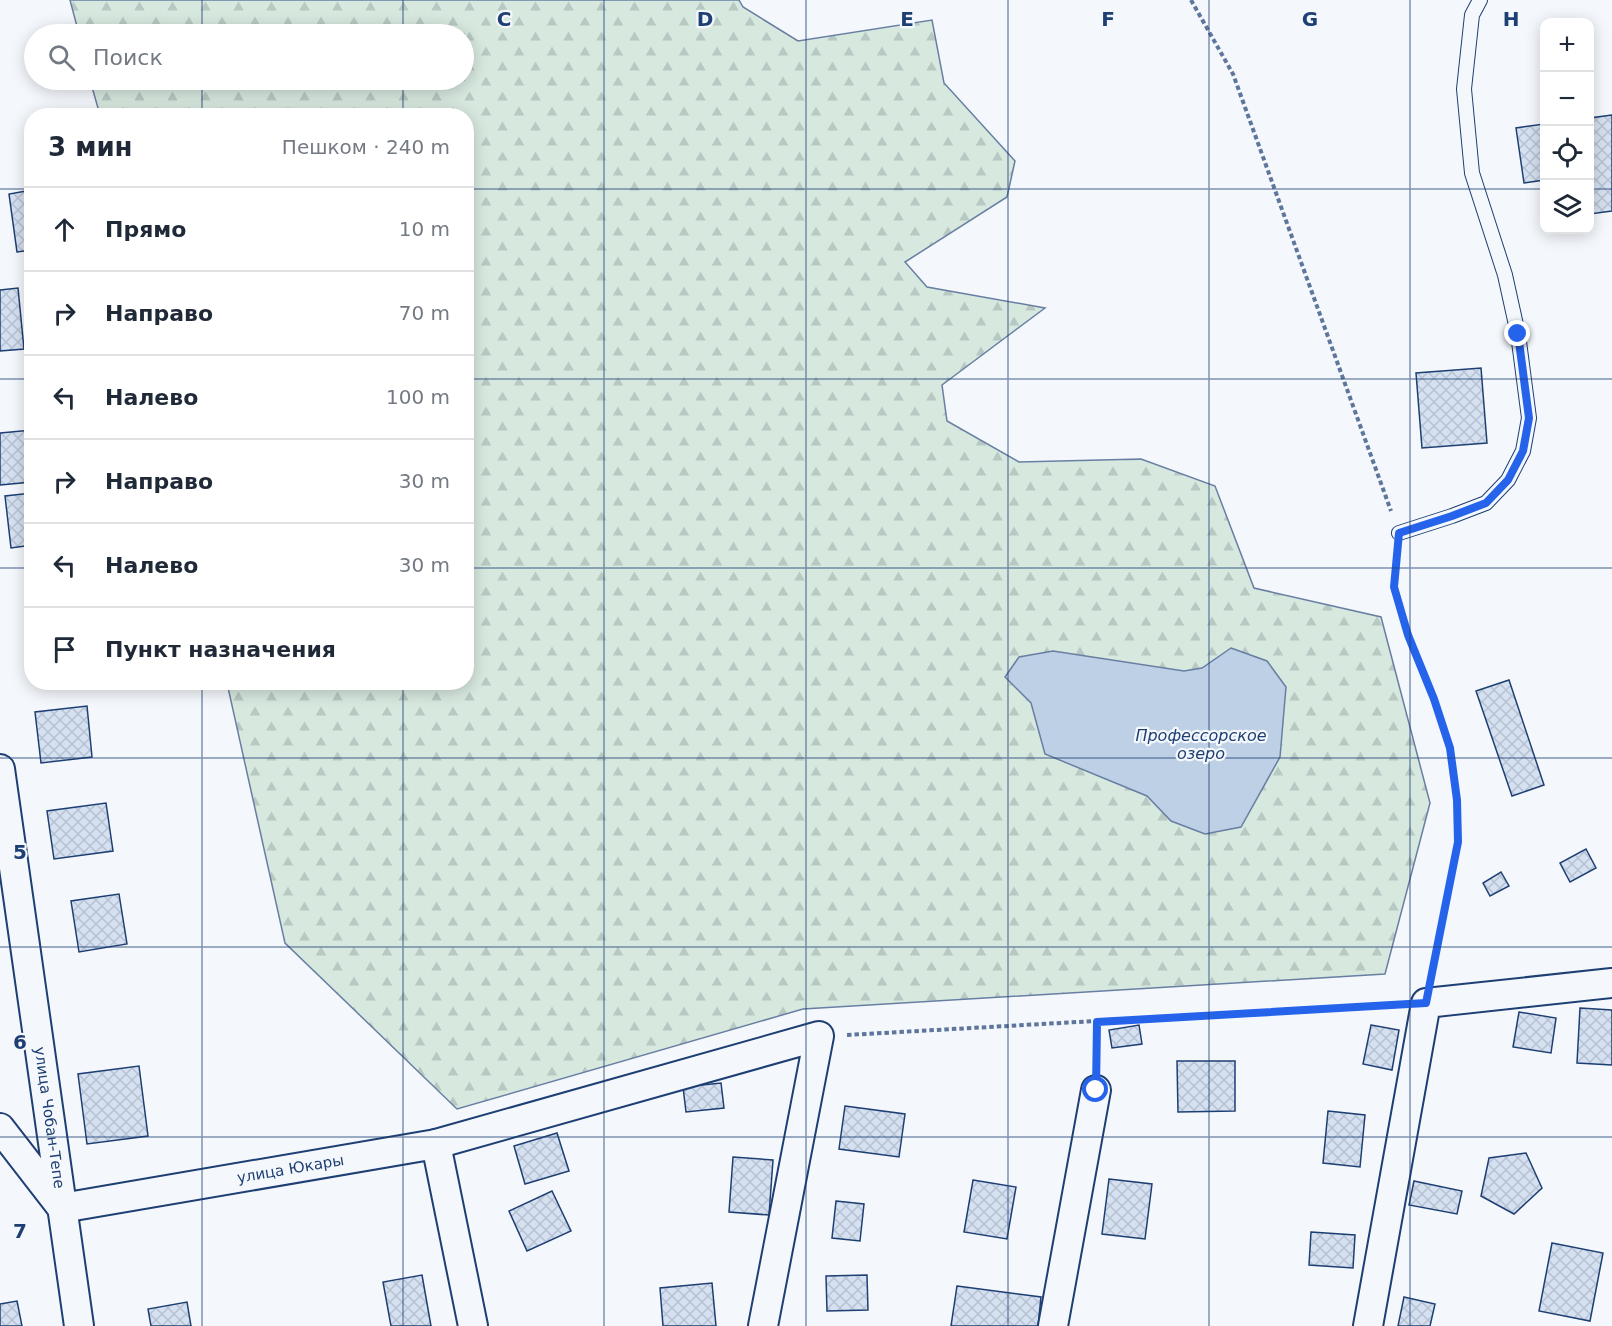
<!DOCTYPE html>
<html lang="ru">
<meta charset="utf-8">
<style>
:root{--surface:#fff;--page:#f2f2f3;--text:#1f2937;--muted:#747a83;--line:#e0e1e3}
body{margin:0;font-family:"DejaVu Sans",sans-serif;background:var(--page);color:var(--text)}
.controls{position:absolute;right:18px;top:18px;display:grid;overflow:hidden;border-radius:12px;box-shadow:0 3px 15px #0003}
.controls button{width:54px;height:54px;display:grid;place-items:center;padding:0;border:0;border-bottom:2px solid var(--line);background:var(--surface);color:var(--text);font:30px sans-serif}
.stop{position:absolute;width:18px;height:18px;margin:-14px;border:4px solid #2563eb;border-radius:50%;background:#fff}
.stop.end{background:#2563eb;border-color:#fff;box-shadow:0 2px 6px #0008}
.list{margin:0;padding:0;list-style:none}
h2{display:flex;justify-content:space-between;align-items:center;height:78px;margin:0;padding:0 24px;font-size:26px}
h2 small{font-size:20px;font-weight:400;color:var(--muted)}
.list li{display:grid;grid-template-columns:39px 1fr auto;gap:18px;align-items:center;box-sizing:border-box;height:84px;padding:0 24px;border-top:2px solid var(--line)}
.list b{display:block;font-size:22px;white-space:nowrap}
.list em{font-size:20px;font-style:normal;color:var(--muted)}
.icon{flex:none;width:33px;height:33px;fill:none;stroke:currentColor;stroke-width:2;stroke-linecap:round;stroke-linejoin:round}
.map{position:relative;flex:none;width:1612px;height:1326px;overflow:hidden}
.search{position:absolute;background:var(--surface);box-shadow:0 3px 15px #0003;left:24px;top:24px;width:450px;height:66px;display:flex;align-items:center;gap:15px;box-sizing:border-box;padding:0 21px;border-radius:33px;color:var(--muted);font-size:22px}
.panel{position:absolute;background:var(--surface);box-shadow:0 3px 15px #0003;left:24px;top:108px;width:450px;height:582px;border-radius:24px}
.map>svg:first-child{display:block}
</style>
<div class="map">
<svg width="1612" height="1326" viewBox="0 0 1612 1326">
<defs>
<pattern id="forest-firs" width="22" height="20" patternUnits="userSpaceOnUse" patternTransform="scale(1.5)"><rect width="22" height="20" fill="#d7e8df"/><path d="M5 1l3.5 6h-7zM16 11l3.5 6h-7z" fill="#b8c8c3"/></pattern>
<pattern id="building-cross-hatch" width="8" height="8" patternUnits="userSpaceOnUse" patternTransform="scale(1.5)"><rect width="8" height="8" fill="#d5e0f0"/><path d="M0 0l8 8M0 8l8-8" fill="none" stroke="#b6c1d1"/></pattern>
</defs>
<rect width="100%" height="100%" fill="#f4f7fb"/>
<polygon fill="url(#forest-firs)" stroke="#687fa3" stroke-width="1.5" points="70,0 739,0 743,7 798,41 932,20 944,83 1015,161 1007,197 905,262 927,287 1045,308 942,385 947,421 1019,462 1141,459 1215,486 1254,588 1381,617 1430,803 1385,974 803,1009 457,1109 285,943 227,683 466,682 466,116 100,115 90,80 464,80 464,34 79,34"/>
<polygon fill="#bed0e5" stroke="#687fa3" stroke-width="1.5" points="1231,648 1267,661 1286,687 1280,757 1241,827 1205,834 1171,821 1147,796 1045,754 1031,703 1005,677 1019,657 1053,651 1184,671 1202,668"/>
<g fill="url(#building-cross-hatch)" stroke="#1d3f73" stroke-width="1.5">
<polygon points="1612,115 1612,211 1590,214 1590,118"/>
<polygon points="1544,124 1544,180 1524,183 1516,128"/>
<polygon points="32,190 32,250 17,252 9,194"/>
<polygon points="18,288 24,349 0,351 0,290"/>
<polygon points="1481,368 1487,443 1422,448 1416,373"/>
<polygon points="32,430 32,482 0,485 0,433"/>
<polygon points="32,493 32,545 11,548 5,496"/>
<polygon points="1509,680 1544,785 1512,796 1476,691"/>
<polygon points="87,706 92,757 41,763 35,712"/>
<polygon points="106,803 113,851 54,859 47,811"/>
<polygon points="1586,849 1596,868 1570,882 1560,863"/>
<polygon points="1501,872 1509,886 1490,896 1483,883"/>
<polygon points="119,894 127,944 79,952 71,901"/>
<polygon points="1580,1008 1612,1010 1612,1065 1577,1063"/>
<polygon points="1519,1012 1556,1018 1551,1053 1513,1047"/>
<polygon points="1139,1025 1142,1044 1112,1048 1109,1030"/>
<polygon points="1371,1025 1399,1030 1392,1070 1363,1064"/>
<polygon points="1177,1061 1235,1061 1235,1111 1178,1112"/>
<polygon points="139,1066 148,1136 87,1144 78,1074"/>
<polygon points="721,1083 724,1108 686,1112 683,1087"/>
<polygon points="845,1106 905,1114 899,1157 839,1149"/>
<polygon points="1328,1111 1365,1115 1360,1167 1323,1163"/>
<polygon points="557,1133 569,1171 525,1184 514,1146"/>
<polygon points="1526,1153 1542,1188 1514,1214 1481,1196 1489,1158"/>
<polygon points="733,1157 773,1160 769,1215 729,1212"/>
<polygon points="1109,1179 1152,1184 1145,1239 1102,1234"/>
<polygon points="973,1180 1016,1187 1007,1239 964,1232"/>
<polygon points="1414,1181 1462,1191 1457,1214 1409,1205"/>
<polygon points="552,1191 571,1231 527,1251 509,1211"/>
<polygon points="836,1201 864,1204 860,1241 832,1238"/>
<polygon points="1311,1232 1355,1235 1353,1268 1309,1265"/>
<polygon points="1552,1243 1603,1253 1590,1321 1539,1311"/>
<polygon points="422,1275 431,1326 391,1326 383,1282"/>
<polygon points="867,1275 868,1310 827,1311 826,1276"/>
<polygon points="712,1283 716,1326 663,1326 660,1288"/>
<polygon points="957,1286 1041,1297 1038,1326 951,1326"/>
<polygon points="1404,1297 1435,1304 1430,1326 1398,1326"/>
<polygon points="17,1301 22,1326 0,1326 0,1304"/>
<polygon points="187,1302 191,1326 151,1326 148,1309"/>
</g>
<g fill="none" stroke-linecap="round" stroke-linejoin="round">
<g stroke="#1d3f73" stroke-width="16">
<polyline id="lane" points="1399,533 1452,516 1486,503 1508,480 1523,451 1529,418 1518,334 1505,275 1472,173 1464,89 1472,15 1480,0"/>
</g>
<g stroke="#1d3f73" stroke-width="32">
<g id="street">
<path id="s1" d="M0 769 79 1326"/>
<path id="s2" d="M0 1128 62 1208 436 1144 473 1326"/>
<polyline points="436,1144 819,1036 763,1326"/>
<polyline points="1053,1326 1096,1090"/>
<polyline points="1368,1326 1426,1003 1612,983"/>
</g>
</g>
<g stroke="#5e769c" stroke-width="4" stroke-dasharray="4.5 3" stroke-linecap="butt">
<polyline points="1191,0 1233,74 1391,511"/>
<polyline points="1397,553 1394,587 1408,635 1434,698 1450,748 1457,799 1458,842 1431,974"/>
<polyline points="847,1035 1397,1004"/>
<polyline points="1096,1060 1097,1022"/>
</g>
<use href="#lane" stroke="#f4f7fb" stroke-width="14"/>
<use href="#street" stroke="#f4f7fb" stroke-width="28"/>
</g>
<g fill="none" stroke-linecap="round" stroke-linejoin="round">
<polyline stroke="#2563eb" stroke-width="8" points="1096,1090 1097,1022 1426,1003 1458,842 1457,800 1450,748 1434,699 1408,635 1394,587 1399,533 1452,516 1486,503 1508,480 1523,451 1529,418 1518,334"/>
</g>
<path fill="none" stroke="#1d3f73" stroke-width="1.5" stroke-opacity="0.55" d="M202 0V34M403 0V34M604 0V1326M806 0V1326M1008 0V1326M1209 0V1326M1410 0V1326M202 80V116M403 80V116M0 189H32M466 189H1544M1590 189H1612M0 379H32M466 379H1612M0 568H32M466 568H1612M202 682V1326M403 682V1326M0 758H1612M0 947H1612M0 1137H1612"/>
<g text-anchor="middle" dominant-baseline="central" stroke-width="4.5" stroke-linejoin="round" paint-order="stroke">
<g font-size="15" fill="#1d3f73" stroke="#f4f7fb">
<text stroke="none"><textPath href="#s1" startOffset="352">улица Чобан-Тепе</textPath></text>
<text stroke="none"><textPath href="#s2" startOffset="333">улица Юкары</textPath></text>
</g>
<g font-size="16" font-style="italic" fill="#1d3f73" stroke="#f4f7fb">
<text x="1201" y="735">Профессорское<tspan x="1201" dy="18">озеро</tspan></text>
</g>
</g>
<g font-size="20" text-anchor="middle" font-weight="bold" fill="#1d3f73" stroke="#f4f7fb" stroke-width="4.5" stroke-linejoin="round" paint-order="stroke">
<text x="504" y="26">C</text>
<text x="705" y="26">D</text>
<text x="907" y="26">E</text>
<text x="1108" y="26">F</text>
<text x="1310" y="26">G</text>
<text x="1511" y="26">H</text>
<text x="20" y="859">5</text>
<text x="20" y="1049">6</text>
<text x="20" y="1238">7</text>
</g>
</svg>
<div class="controls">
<button>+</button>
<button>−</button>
<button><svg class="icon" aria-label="locate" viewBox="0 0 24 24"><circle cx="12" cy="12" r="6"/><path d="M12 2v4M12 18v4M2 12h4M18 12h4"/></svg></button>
<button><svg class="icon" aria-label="layers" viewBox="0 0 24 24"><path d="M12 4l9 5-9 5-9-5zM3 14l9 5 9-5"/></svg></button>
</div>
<div class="stop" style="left:1096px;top:1090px"></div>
<div class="stop end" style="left:1518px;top:334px"></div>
<div class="search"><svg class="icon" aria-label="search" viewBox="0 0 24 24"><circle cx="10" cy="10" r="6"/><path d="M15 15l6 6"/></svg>Поиск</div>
<section class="panel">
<h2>3 мин<small>Пешком · 240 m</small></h2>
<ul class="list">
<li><svg class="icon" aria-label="ahead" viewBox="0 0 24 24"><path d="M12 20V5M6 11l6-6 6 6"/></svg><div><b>Прямо</b></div><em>10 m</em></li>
<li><svg class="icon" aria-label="right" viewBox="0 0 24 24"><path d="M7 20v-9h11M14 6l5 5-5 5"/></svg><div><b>Направо</b></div><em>70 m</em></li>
<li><svg class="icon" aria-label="left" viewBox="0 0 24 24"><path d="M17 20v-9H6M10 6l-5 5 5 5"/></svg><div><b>Налево</b></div><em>100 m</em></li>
<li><svg class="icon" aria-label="right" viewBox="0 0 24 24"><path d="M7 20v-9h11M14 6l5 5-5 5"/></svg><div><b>Направо</b></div><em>30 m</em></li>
<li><svg class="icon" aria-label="left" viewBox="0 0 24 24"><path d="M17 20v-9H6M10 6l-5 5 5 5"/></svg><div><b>Налево</b></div><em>30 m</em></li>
<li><svg class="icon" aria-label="arrive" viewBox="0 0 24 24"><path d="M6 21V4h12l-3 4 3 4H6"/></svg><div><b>Пункт назначения</b></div></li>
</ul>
</section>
</div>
